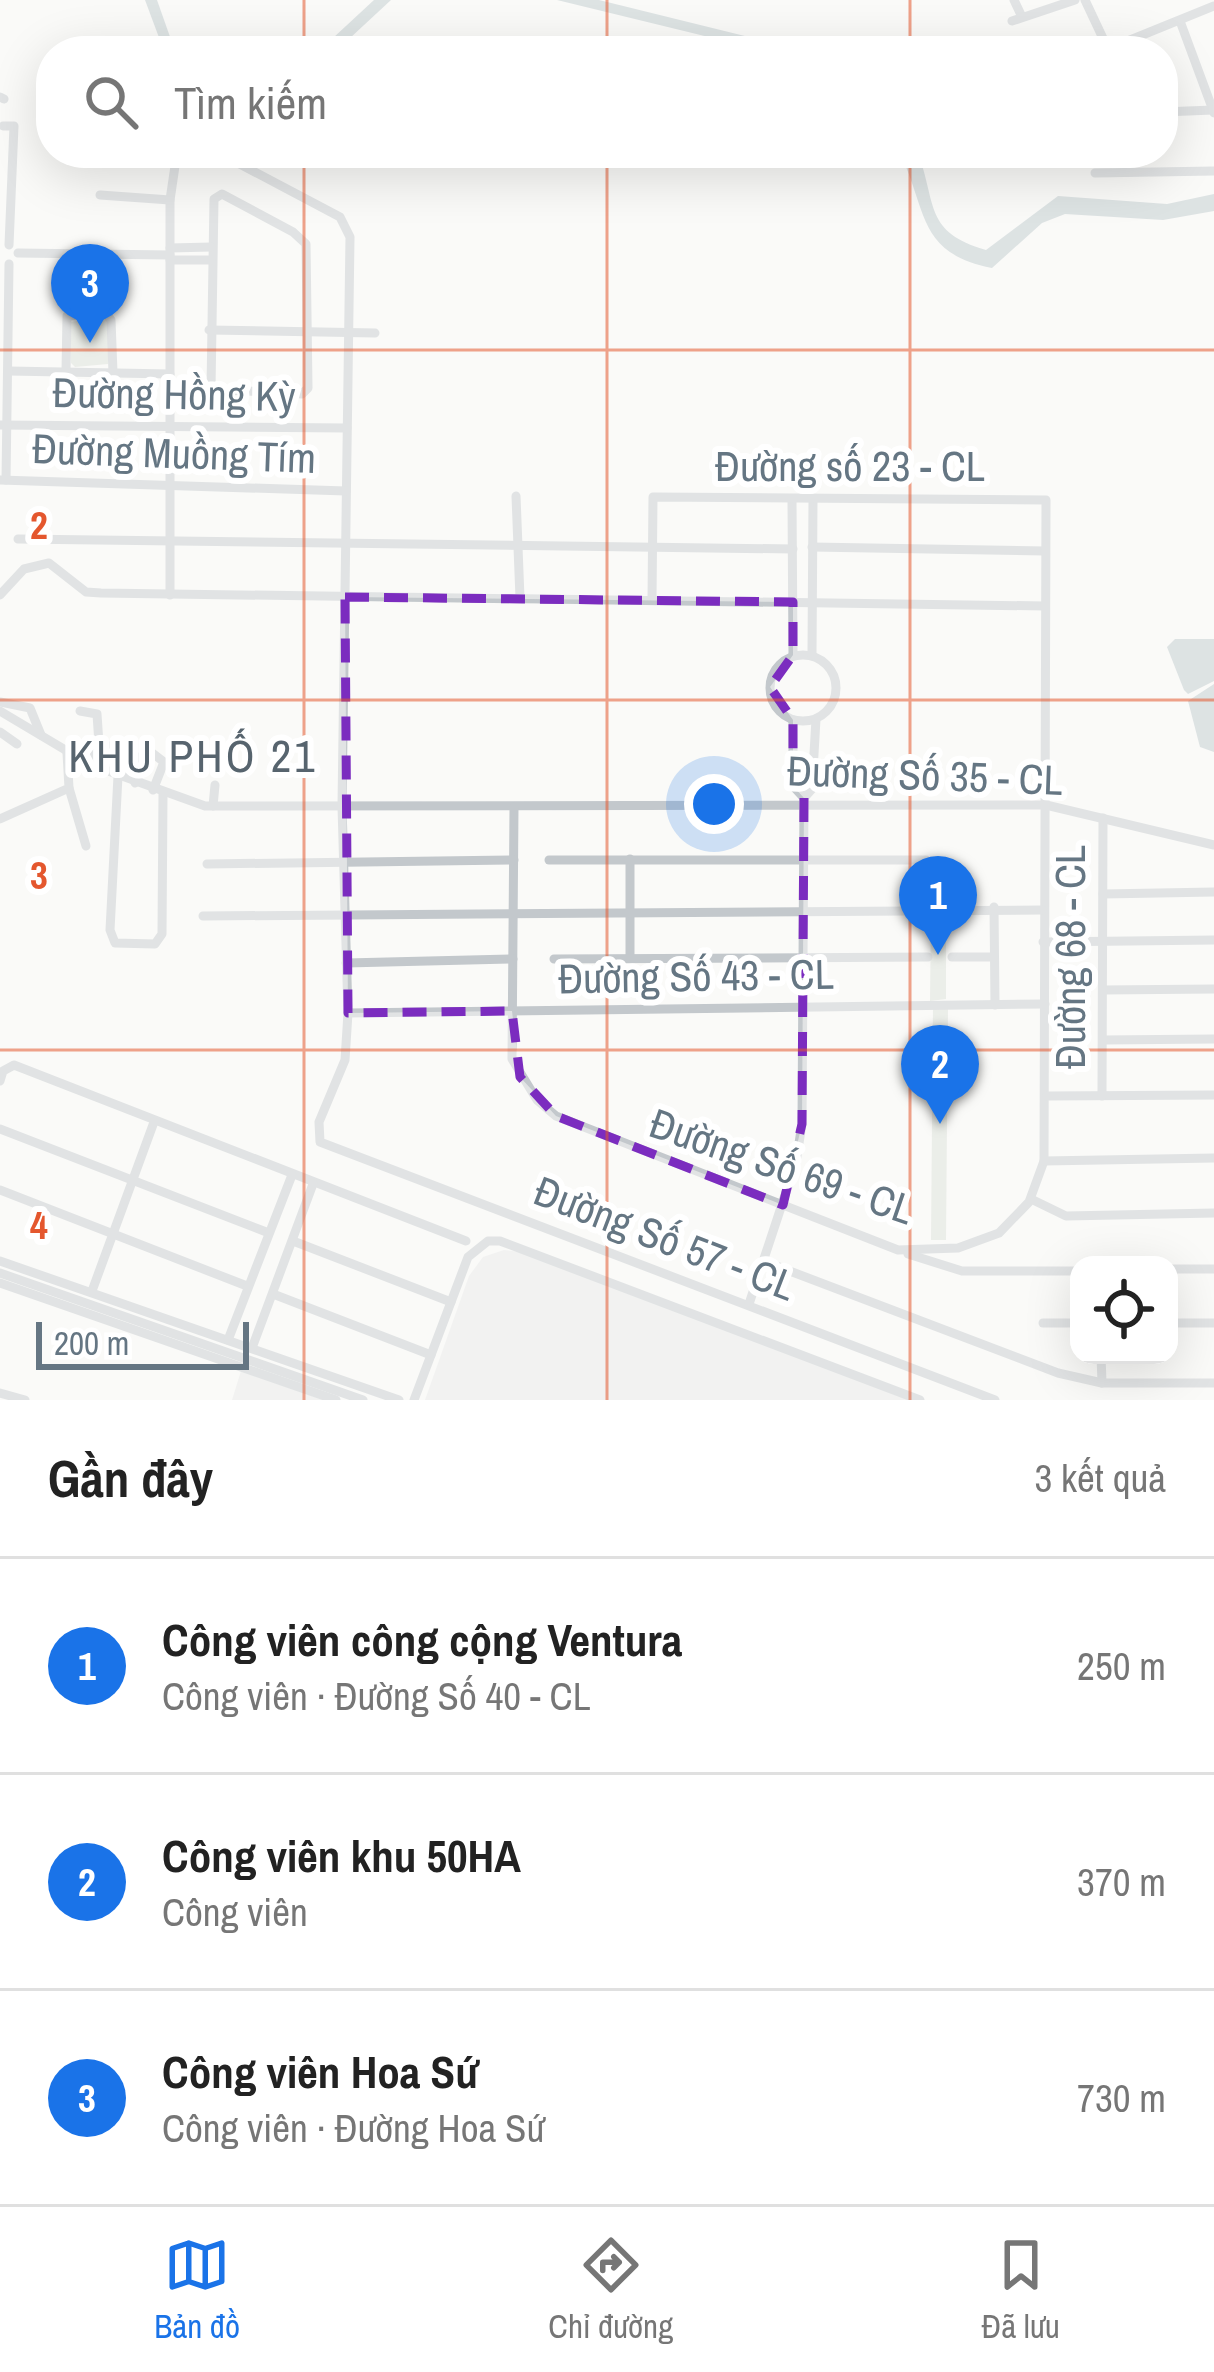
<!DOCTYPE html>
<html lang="vi">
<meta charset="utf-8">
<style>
:root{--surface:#fff;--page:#f2f2f2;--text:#222;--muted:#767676;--line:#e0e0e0;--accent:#1a73e8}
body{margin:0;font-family:"Archivo Narrow",sans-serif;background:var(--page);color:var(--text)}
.controls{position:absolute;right:36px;bottom:36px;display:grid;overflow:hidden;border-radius:24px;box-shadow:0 12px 48px #0002}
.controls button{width:108px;height:108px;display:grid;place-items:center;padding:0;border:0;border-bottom:3px solid var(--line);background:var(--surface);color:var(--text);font:60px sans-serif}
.scale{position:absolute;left:36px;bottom:30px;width:213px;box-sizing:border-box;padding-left:12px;border:6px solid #657683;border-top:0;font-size:33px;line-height:42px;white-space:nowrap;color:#657683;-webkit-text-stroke:9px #fff;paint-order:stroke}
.you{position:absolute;left:714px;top:804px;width:42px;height:42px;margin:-30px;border:9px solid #fff;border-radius:50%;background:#1a73e8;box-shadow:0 0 0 18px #1a73e833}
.badge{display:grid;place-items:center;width:78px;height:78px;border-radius:50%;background:var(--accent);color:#fff;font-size:39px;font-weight:700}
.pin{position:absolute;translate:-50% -99px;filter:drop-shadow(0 3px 6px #0008)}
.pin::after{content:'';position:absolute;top:63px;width:42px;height:36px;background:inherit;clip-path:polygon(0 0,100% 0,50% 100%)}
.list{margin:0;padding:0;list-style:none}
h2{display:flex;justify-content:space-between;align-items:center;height:156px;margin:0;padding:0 48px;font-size:51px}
h2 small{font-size:39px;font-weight:400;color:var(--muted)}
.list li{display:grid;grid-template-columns:78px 1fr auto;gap:36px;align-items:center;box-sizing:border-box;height:216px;padding:0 48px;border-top:3px solid var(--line)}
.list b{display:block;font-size:45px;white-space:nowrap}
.list p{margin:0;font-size:39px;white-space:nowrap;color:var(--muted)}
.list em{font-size:39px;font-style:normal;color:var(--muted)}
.icon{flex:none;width:66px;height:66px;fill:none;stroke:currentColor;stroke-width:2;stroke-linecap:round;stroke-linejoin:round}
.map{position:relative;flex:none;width:1214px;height:1400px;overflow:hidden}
.search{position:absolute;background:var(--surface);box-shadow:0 12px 48px #0002;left:36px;right:36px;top:36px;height:132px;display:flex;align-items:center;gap:30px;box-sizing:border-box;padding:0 42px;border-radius:48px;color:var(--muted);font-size:45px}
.sheet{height:804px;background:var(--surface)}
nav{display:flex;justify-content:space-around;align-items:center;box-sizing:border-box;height:168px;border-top:3px solid var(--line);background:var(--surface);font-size:33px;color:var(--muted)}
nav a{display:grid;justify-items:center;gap:6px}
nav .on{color:var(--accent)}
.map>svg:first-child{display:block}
</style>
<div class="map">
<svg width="1214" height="1400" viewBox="0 0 1214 1400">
<rect width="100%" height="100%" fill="#fafaf8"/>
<g fill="#e8e9e9">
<polygon points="504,1250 522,1252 909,1400 425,1400 469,1276 483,1257"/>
<polygon points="241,1371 323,1400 232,1400"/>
</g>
<g fill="#dadfd7">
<polygon points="104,317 109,322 108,364 75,367 71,363 71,322"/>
<polygon points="931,911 946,911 946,999 930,1001"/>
<polygon points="933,1008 948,1008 946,1240 931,1240"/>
</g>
<g fill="#bbc7cb">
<polygon points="145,0 157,0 175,51 164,51"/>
<polygon points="374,0 391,0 336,51 319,51"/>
<polygon points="557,0 599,0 777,44 834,51 766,51"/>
<path d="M900 153H918C937 205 924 232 986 250L1058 196 1167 204 1214 194V211L1163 220 1065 214 1042 223 992 268C917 253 928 212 900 153Z"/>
<polygon points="1175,639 1214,639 1214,681 1188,694 1184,690 1167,647"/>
<polygon points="1214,684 1214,752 1200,747 1188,701"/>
</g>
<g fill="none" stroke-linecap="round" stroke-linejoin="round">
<g stroke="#c3c8cc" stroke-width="9">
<polyline points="1014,0 1022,17"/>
<polyline points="1085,0 1108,49"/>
<polyline points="1012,21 1075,0"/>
<polyline points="1180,21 1214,113"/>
<polyline points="1103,51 1214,6"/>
<polyline points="0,97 4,99"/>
<polyline points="1163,112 1213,110"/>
<polyline points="3,126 14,126 9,245"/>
<polyline points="219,153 340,217 350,237 342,806 348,1013 345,1060 319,1122 320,1142 995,1400"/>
<polyline points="1095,173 1214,171"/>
<polygon points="222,194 293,232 306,244 308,388 302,394 211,389 214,199"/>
<polyline points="100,195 170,200"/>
<polyline points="170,248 211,247"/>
<polyline points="18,253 170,255"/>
<polyline points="170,260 211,260"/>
<polyline points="209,330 375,333"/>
<polyline points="9,371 170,374"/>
<polyline points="66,371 67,316 106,314 111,320 113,373"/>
<polyline points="0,425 347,428"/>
<polyline points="0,480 346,491"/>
<polyline points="6,480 9,264"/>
<polyline points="516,496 520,598"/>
<polyline points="792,499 793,655"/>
<polyline points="18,539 793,549"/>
<polyline points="812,547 1045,551"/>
<polyline points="0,595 24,569 49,563 86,592 101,593 1045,606"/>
<polyline points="170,595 170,200 175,166 186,153"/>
<circle cx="803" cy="688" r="33"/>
<polyline points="812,655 813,499"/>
<polyline points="0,702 30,708 41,735"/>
<polyline points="0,711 89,764 205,806 1046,805 1214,845"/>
<polyline points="80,711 97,714 99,744"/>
<polyline points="793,720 793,786 804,798"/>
<polyline points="0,732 17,744"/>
<polyline points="89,764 101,743 145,760"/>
<polyline points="118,776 110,930 115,943 155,944 162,934 163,793"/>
<polyline points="135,783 151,752 164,762 153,790"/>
<polyline points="69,788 86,846"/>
<polyline points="213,806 215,785"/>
<polyline points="514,807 512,1059 537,1100 556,1116 898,1250 958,1248 999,1233 1029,1202 1044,1161 1046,500 653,497 652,600"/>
<polyline points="0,819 69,788 67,753"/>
<polyline points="630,859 630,958"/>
<polyline points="549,860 926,860"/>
<polyline points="207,864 514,860"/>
<polyline points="1103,894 1214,892"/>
<polyline points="994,907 995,1005"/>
<polyline points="203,916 1042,910"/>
<polyline points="1043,942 1214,940"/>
<polyline points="952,957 994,957"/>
<polyline points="554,959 928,957"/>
<polyline points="346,963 513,959"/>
<polyline points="1103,990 1214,989"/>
<polyline points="348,1013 1045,1004"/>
<polyline points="1103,1040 1214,1039"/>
<polyline points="0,1081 3,1071 14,1065 466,1241"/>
<polyline points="1047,1096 1214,1095"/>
<polyline points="1102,1096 1103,818"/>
<polyline points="0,1129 269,1233"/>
<polyline points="1044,1161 1214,1158"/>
<polyline points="0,1190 247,1286"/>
<polyline points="1031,1199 1066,1216 1214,1213"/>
<polyline points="293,1241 451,1302"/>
<polyline points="908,1254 962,1271 1079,1271"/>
<polyline points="0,1261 399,1400"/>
<polyline points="766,1262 1058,1373 1102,1383 1214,1383"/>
<polyline points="1169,1269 1214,1269"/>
<polyline points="0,1273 363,1400"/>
<polyline points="0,1283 336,1400"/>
<polyline points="92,1291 154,1122"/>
<polyline points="273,1294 431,1355"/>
<polyline points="749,1304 796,1162 802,1124 804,798 812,789 816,719"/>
<polyline points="1043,1323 1079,1323"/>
<polyline points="1169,1323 1214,1323"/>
<polyline points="228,1340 292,1175"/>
<polyline points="252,1348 313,1184"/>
<polyline points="1101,1355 1102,1383"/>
<polyline points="0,1393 25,1400"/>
<polyline points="414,1400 468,1257 488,1241 500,1241 920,1400"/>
</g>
</g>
<path d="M0 0H1214V1400H0ZM345 597 793 602V655L770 687 793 720V786L804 798 802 1124 783 1205 556 1116 520 1077 512 1011 348 1013Z" fill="#fafaf8" fill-opacity=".55" fill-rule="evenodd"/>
<path fill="none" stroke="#7b2cbf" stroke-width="9" stroke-dasharray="24 15" stroke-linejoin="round" d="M345 597 793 602V655L770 687 793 720V786L804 798 802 1124 783 1205 556 1116 520 1077 512 1011 348 1013Z"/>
<path fill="none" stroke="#e4572e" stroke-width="3" stroke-opacity="0.55" d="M304 0V51M607 0V51M910 0V51M304 153V1400M607 153V1400M910 153V1400M0 350H1214M0 700H1214M0 1050H1214"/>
<g text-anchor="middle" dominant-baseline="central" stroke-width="12" stroke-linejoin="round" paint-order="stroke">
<g font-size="42" fill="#657683" stroke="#fff">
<text transform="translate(174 394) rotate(1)">Đường Hồng Kỳ</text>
<text transform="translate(174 453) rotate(2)">Đường Muồng Tím</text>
<text x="850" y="466">Đường số 23 - CL</text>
<text transform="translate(925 775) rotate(2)">Đường Số 35 - CL</text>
<text transform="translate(1070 957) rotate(-90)">Đường 68 - CL</text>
<text transform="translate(696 976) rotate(-1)">Đường Số 43 - CL</text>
<text transform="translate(782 1166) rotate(19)">Đường Số 69 - CL</text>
<text transform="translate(665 1238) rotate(21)">Đường Số 57 - CL</text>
</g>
<g font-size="45" letter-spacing="3" fill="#57646e" stroke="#fff">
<text x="193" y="755">KHU PHỐ 21</text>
</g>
</g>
<g font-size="39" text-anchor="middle" font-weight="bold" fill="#e4572e" stroke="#fff" stroke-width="12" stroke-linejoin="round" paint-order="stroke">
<text x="39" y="539">2</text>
<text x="39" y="889">3</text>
<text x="39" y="1239">4</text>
</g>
</svg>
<div class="controls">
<button><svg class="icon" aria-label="locate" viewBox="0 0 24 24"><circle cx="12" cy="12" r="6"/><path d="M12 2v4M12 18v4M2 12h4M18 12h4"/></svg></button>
</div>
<div class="scale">200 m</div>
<div class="you"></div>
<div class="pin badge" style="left:938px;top:955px">1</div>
<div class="pin badge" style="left:940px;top:1124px">2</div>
<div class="pin badge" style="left:90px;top:343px">3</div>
<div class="search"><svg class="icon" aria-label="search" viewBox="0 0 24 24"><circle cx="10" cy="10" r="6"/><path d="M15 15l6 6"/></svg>Tìm kiếm</div>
</div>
<section class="sheet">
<h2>Gần đây<small>3 kết quả</small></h2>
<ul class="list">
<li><span class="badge">1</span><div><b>Công viên công cộng Ventura</b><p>Công viên · Đường Số 40 - CL</p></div><em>250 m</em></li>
<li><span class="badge">2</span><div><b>Công viên khu 50HA</b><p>Công viên</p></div><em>370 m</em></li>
<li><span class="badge">3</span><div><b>Công viên Hoa Sứ</b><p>Công viên · Đường Hoa Sứ</p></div><em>730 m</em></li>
</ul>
</section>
<nav>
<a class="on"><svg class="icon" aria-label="map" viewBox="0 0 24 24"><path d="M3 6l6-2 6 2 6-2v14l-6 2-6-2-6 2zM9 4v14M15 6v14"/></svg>Bản đồ</a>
<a><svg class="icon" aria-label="directions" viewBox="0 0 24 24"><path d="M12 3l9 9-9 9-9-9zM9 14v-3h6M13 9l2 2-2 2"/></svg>Chỉ đường</a>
<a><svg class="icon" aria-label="saved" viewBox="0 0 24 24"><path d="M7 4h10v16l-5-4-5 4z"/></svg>Đã lưu</a>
</nav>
